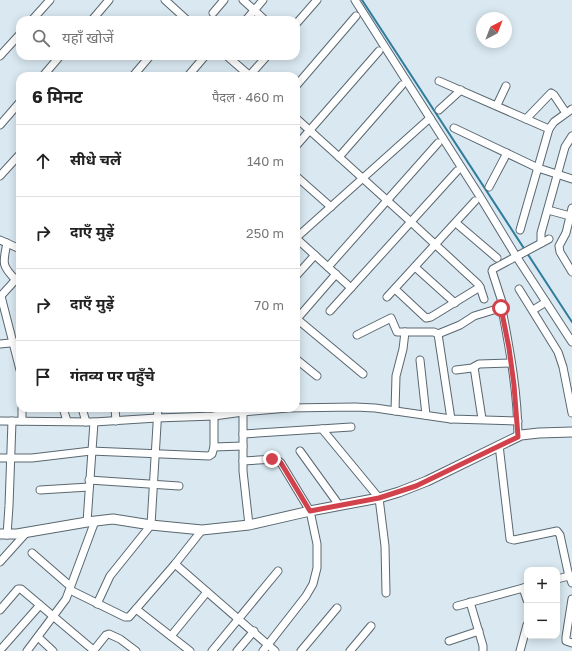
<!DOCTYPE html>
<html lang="hi">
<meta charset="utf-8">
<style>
:root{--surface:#fff;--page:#f2f2f2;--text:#222;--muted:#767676;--line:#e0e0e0}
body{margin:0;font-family:"Golos Text","Noto Sans Devanagari",sans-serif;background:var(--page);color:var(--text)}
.controls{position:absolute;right:12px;bottom:12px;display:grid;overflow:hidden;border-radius:8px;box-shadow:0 2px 10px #0003}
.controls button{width:36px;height:36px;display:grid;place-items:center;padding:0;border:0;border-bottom:1px solid var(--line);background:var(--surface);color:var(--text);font:20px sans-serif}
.compass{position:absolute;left:476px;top:12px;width:36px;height:36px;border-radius:50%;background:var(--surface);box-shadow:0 2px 10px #0003;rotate:42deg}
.stop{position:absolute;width:12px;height:12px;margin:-9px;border:3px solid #d2424c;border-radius:50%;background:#fff}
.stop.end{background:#d2424c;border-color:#fff;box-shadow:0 1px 4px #0008}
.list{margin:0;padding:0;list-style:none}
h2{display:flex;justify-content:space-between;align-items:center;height:52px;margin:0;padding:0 16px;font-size:17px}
h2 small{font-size:13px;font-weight:400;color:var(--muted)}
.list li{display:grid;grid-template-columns:26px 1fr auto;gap:12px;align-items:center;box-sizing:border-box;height:72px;padding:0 16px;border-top:1px solid var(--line)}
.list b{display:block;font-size:15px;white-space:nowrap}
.list em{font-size:13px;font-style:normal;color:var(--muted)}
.icon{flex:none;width:22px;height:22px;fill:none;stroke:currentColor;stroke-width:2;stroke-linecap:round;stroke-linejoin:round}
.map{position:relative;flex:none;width:572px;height:651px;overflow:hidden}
.search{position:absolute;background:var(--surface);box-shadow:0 2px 10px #0003;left:16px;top:16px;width:284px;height:44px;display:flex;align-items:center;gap:10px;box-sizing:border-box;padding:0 14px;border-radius:12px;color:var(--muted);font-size:15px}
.panel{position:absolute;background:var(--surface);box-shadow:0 2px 10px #0003;left:16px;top:72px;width:284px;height:340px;border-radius:12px}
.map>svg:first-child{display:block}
</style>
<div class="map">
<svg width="572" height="651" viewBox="0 0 572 651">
<rect width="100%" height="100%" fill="#d9e8f1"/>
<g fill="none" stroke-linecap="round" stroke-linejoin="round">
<polyline stroke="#307c9d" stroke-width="2" points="362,0 572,322"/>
<g stroke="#5a676f" stroke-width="9">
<g id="minor">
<polyline points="165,0 187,20"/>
<polyline points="243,0 265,20"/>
<polyline points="355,0 479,195 516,256 572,342"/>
<polyline points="213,13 224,0"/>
<polyline points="32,20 50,0"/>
<polyline points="92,20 109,0"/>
<polyline points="246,20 263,0"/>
<polyline points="296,24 317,0"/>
<polyline points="0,56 20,34"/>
<polyline points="227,56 250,76"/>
<polyline points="43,76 60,56"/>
<polyline points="133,76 150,56"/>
<polyline points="188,76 205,56"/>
<polyline points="249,76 267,56"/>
<polyline points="439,81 549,129 520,230"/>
<polyline points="296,86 356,16"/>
<polyline points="497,105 506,86"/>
<polyline points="439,110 461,90"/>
<polyline points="296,118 411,222 478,284 480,287 484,299"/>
<polyline points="526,119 551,93 554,95 566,113"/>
<polyline points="0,125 20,102"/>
<polyline points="454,128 538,168 572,179"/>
<polyline points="549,129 554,122 572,109"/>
<polyline points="296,146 379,51"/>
<polyline points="339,157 402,85"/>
<polyline points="0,176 20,154"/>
<polyline points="296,176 331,207"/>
<polyline points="489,187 507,153"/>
<polyline points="572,208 566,233 559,246 560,252 572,272"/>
<polyline points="548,210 570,216"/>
<polyline points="456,223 497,258"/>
<polyline points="296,238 430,118"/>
<polyline points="296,238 351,288"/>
<polyline points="0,240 20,249"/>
<path d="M7 243C3 263 1 265 16 280"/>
<polyline points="541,243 541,233 565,147 572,136"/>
<polyline points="328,267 438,143"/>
<polyline points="415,267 455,303"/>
<polyline points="296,276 315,255"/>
<polyline points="395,289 426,318 431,317 480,287"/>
<polyline points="519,289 558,352 563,367 572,413"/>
<polyline points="1,296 20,370"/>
<polyline points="0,297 20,275"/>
<polyline points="387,297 475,201"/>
<polyline points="502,302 492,271 493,269 549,239"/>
<polyline points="533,310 546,302"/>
<polyline points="330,311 457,171"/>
<polyline points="297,319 363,374"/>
<polyline points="296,320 336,274"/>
<path d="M438 334 460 325 474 316 500 308 502 309C510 351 518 394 518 437"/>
<polyline points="357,335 391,318 397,332 434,332 438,334 451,419"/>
<polyline points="0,344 20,342"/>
<polyline points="296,359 317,376"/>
<polyline points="420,360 426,415"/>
<polyline points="474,367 482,419"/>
<polyline points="456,370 472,368 479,364 511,363"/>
<polyline points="22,408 22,421"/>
<polyline points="63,408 67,421"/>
<polyline points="82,408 86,422"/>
<polyline points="115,408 116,421"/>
<polyline points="395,411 396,376 403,349 405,332"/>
<polyline points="0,421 94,422 157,418 214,416 243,412 242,408"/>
<polyline points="322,429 379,498 385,546 386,593"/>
<polyline points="243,434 351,427"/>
<polyline points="499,445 510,539 514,540 557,531 560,535 568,572 572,583"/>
<polyline points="214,447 243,446"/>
<polyline points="300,451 339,505"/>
<polyline points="0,458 32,458 91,451 209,456 212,454 214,447 214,416"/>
<polyline points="243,461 276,459 281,463 310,511 317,544 317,568 313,584 306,596 263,651"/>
<polyline points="89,480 179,486"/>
<polyline points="40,490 89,487"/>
<polyline points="87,522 94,422"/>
<polyline points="249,525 243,471 243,412 288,408 355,407 375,408 451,419 518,421"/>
<polyline points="7,535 9,506 12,421"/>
<polyline points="32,553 70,586"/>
<polyline points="0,562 27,532"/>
<polyline points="175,564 275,651"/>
<polyline points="557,579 569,576"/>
<polyline points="523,588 527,600"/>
<polyline points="70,590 125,617 129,617 136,609"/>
<polyline points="572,599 566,637 566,641 572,643"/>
<polyline points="470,602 483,646 483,651"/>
<polyline points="97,604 110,576 151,525 158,408"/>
<polyline points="457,606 527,587"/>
<polyline points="0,610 18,589 21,589 92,649 94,650 106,635 109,634 120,639 136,651"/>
<polyline points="171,636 207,592"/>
<polyline points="38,637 53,651"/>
<polyline points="449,641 479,631"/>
<polyline points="2,648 40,605"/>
<polyline points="27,651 66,599 95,521"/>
<polyline points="190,651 136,609 175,564 202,530"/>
<polyline points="212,651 278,571"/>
<polyline points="237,651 254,631"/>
<polyline points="301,651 337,608"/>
<polyline points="350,651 371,626"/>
<polyline points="520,651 527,625"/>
</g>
</g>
<g stroke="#5a676f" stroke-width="11">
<polyline id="tertiary" points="0,534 17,534 87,522 113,519 151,525 202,530 249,525 310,511 379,498 399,492 427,481 521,435 539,433 572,432"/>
</g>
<use href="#minor" stroke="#fff" stroke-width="7"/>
<use href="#tertiary" stroke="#fff" stroke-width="9"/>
</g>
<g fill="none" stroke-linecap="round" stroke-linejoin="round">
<polyline stroke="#d2424c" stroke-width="5" points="272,459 278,460 281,463 310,511 379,498 416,486 518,437 514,385 509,348 501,308"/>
</g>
</svg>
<div class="controls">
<button>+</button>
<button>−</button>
</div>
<svg class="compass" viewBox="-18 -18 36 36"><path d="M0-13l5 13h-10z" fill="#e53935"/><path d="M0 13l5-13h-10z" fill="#767676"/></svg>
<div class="stop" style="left:501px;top:308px"></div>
<div class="stop end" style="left:272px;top:459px"></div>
<div class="search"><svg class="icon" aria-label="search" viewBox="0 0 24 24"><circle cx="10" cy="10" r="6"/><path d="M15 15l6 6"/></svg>यहाँ खोजें</div>
<section class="panel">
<h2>6 मिनट<small>पैदल · 460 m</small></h2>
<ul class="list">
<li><svg class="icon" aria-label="ahead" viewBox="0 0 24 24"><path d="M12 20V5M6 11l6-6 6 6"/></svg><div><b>सीधे चलें</b></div><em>140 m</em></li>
<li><svg class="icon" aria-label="right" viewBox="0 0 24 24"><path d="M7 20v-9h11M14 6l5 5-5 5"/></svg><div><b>दाएँ मुड़ें</b></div><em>250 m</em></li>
<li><svg class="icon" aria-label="right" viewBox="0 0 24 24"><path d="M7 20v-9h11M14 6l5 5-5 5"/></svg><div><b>दाएँ मुड़ें</b></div><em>70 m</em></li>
<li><svg class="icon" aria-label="arrive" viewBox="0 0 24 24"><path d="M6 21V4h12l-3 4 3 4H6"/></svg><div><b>गंतव्य पर पहुँचे</b></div></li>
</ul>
</section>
</div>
